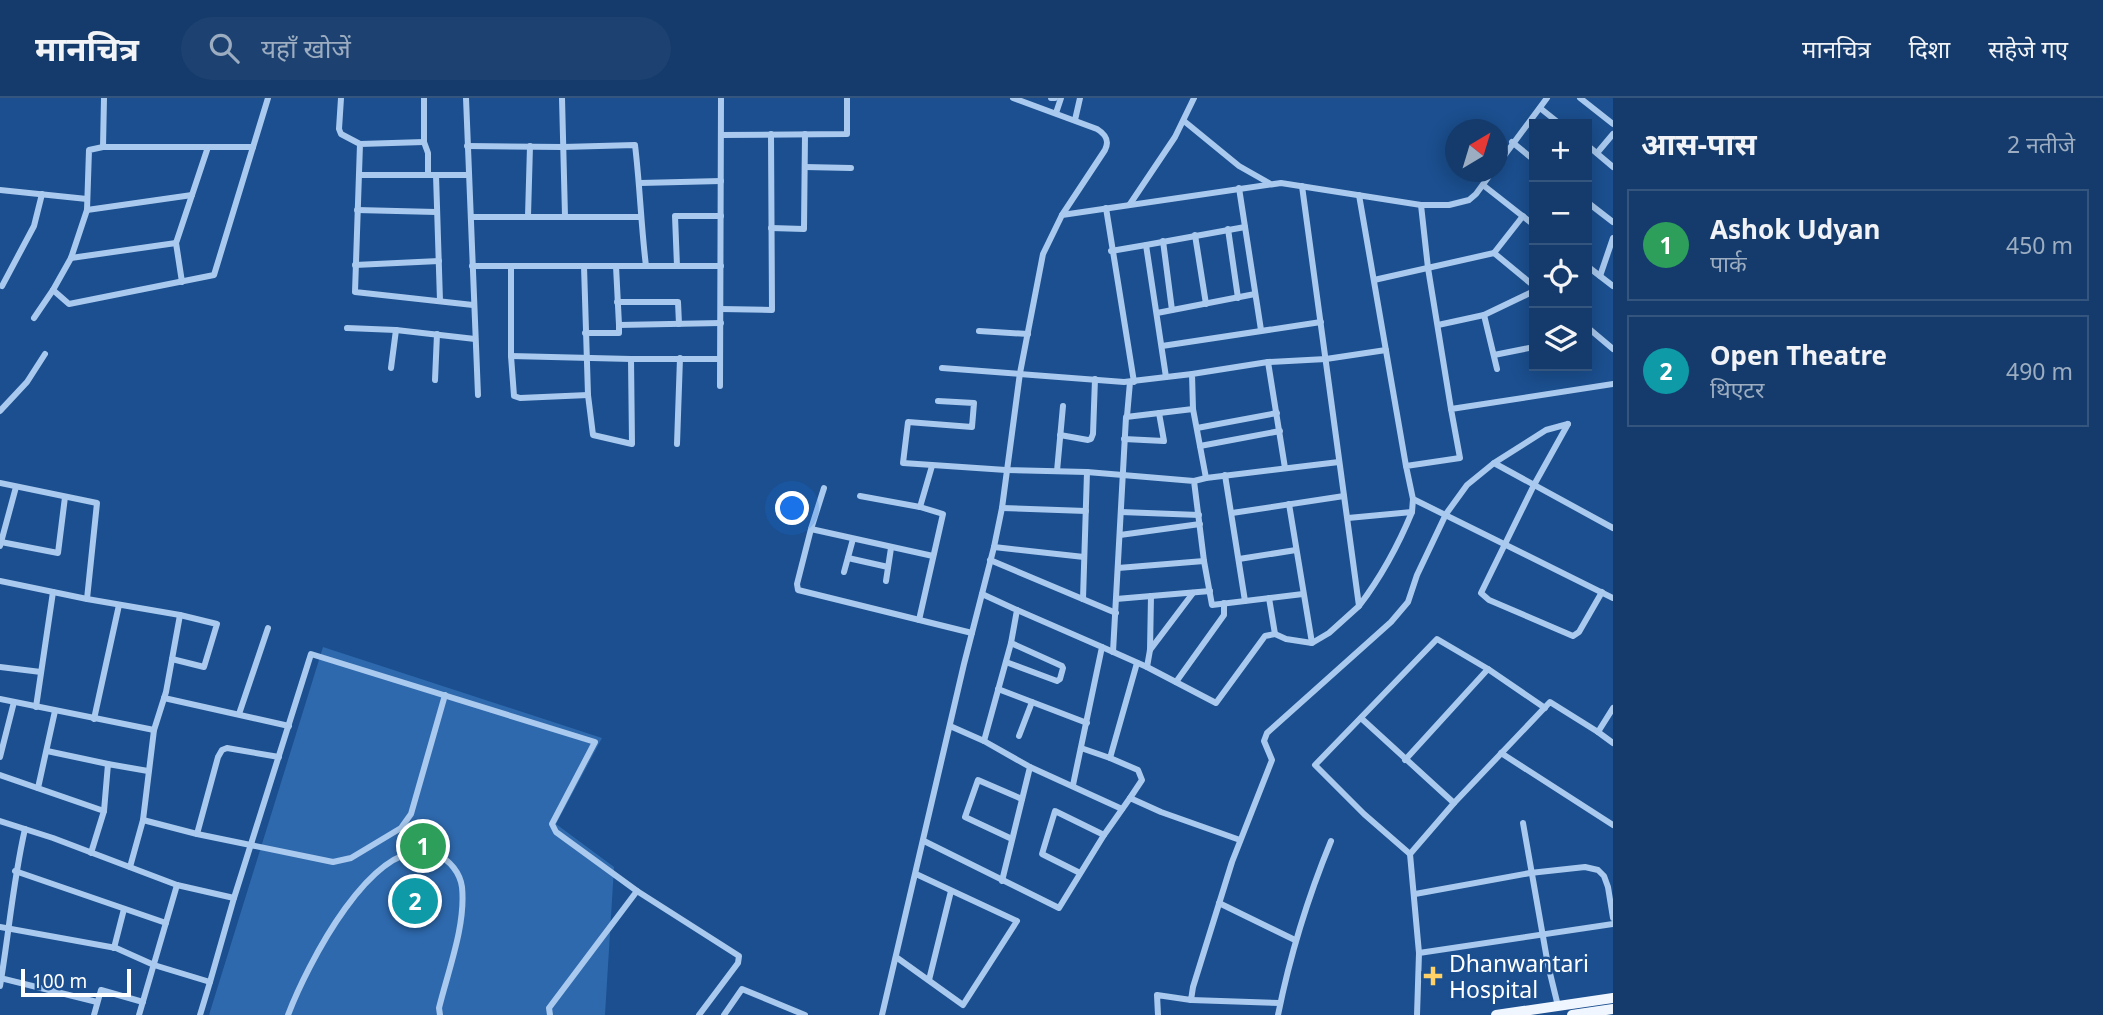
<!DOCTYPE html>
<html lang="hi">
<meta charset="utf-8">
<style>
:root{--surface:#143b6b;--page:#1d4271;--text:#f1f3f6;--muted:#9dadc1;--line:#33557e;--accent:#95b2f1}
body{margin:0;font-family:"Noto Sans","Noto Sans Devanagari",sans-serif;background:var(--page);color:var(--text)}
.controls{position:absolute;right:21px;top:21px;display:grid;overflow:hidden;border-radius:0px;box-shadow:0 4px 18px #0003}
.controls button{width:63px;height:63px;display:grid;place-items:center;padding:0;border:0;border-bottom:2px solid var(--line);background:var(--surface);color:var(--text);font:35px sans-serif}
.compass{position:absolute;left:1445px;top:21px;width:63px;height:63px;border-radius:50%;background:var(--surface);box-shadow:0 4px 18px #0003;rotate:38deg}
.scale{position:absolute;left:21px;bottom:18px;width:110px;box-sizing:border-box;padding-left:7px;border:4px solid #fff;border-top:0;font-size:19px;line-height:24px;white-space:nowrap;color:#fff;-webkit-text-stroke:5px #1b4f8f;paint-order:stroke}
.you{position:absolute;left:793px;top:411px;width:24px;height:24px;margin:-18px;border:5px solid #fff;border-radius:50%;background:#1a73e8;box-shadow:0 0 0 10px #1a73e833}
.badge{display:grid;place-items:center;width:46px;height:46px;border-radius:50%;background:var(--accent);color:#fff;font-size:23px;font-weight:700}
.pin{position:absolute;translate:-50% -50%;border:4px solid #fff;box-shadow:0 2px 7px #0006}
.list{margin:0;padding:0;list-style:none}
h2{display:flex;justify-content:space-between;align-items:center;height:91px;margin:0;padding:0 28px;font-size:30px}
h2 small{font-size:23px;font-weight:400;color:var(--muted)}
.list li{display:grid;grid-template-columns:46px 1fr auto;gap:21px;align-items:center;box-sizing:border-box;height:112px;margin:0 14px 14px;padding:0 14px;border:2px solid var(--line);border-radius:0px}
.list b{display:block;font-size:26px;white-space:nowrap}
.list p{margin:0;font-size:23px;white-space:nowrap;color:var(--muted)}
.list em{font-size:23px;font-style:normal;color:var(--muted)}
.icon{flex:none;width:38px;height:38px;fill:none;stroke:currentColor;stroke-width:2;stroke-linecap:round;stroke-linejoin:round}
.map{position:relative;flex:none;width:1613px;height:917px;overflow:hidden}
header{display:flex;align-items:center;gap:42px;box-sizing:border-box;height:98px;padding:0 35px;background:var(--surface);border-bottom:2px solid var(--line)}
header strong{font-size:33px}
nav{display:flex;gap:38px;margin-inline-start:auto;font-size:24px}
.search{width:490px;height:63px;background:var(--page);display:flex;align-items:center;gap:18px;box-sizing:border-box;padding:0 24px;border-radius:38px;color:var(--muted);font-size:26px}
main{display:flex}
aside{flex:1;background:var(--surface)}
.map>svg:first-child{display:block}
</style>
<header>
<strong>मानचित्र</strong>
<div class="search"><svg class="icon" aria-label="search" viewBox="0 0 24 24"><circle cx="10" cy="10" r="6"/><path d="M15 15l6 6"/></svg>यहाँ खोजें</div>
<nav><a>मानचित्र</a><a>दिशा</a><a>सहेजे गए</a></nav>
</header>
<main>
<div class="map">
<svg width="1613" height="917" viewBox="0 0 1613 917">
<rect width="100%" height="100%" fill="#1b4f8f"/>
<polygon fill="#2e69ad" points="323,549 602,640 556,726 614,769 605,917 209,917"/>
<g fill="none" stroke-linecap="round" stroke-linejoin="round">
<g stroke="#a9c9ee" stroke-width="6">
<polyline points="104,0 103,49 253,49"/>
<polyline points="341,0 339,31 341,36 360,46"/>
<polyline points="466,0 478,297"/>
<polyline points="562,0 565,118"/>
<path d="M1013 0 1097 31C1105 36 1110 42 1105 52L1062 117"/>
<polyline points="1051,0 1055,0"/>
<polyline points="1580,0 1613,26"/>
<polyline points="1540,10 1560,26"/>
<polyline points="1056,15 1061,0"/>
<polyline points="1075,22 1080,0"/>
<polyline points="1184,23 1239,68 1269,85"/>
<polyline points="721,37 847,36 847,0"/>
<polyline points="424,44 360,46 355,194 473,207"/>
<polyline points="1512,44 1534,62"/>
<polyline points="1587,47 1613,69"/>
<path d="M467 48 563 49 635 47C640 88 641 128 646 168"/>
<polyline points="1597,55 1613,36"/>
<polyline points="1498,66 1547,0"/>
<polyline points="805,69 851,70"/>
<polyline points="359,77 428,77 428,55 424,44 424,0"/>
<polyline points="428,77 436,77 440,203"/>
<polyline points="436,77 468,77"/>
<polyline points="640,85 721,83"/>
<polyline points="1483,87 1534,127"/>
<polyline points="1239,90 1261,232"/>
<polyline points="0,92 87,101"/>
<polyline points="1359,97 1406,368"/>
<polyline points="1587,104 1613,124"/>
<polyline points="1130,106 1175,39 1194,0"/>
<polyline points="1421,107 1428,170 1451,311"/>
<polyline points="1106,110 1134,284"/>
<polyline points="87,112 192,97"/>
<polyline points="357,112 436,114"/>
<polyline points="528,118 530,48"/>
<polyline points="1523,118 1494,155 1534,188"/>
<polyline points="471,119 640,119"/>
<polyline points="771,130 804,131 805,36"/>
<polyline points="1228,131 1238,200"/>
<polyline points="1195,137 1206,206"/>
<polyline points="1163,143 1172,212"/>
<polyline points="1111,153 1146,147"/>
<polyline points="71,160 176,145"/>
<polyline points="355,167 439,163"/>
<polyline points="472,168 721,168"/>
<polyline points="511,168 511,258 514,298 520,300 588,297"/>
<polyline points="584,168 588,297 593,337 632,346 631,261 720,261"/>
<polyline points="616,168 619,227 721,225"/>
<polyline points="677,168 675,118 721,118"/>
<polyline points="1587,168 1613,188"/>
<polyline points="1600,178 1613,140"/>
<polyline points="1374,182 1494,155"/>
<polyline points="182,184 176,145 208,49"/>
<polyline points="2,188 34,128 42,96"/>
<polyline points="53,192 69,206 214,177 268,0"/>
<polyline points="617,204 678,204 679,226"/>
<polyline points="721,211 772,212 771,36"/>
<polyline points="1157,215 1255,196"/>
<polyline points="1484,217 1497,271"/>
<polyline points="34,220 53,192 71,160 87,112 89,52 103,49"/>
<polyline points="1438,227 1484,217 1534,193"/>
<polyline points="1587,229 1613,251"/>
<polyline points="347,230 396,232 475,241"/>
<polyline points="979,233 1028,236"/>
<polyline points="585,235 619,235 619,227"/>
<polyline points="1162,248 1321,224"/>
<polyline points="1494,257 1534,249"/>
<polyline points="511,258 631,261"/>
<polyline points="1268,264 1285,370"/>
<polyline points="391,270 396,232"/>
<polyline points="942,270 1124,284 1192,276"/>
<polyline points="1166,279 1146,147 1245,129"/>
<polyline points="435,282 437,236"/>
<polyline points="1613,286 1451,311 1460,360 1406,368 1413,401 1613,500"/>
<polyline points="720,288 721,0"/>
<polyline points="938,303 974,305 972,329 908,324 903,365 1006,372 1087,374 1194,383 1204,463 1212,507 1303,496"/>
<polyline points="0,313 27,284 45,256"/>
<polyline points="1127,318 1130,284"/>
<polyline points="1568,326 1534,387 1481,495 1489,502 1573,538 1579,534 1602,494"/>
<polyline points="1197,330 1277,315"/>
<polyline points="1060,337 1088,342 1091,341 1093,336 1095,281"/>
<polyline points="1124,341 1164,343 1159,315"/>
<polyline points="677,346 680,260"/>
<polyline points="1200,348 1280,333"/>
<polyline points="1494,365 1546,332 1568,326"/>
<polyline points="1057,373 1063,308"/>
<polyline points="1225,377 1245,503"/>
<polyline points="1206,380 1193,311 1192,276 1268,264 1326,261 1386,252"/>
<polyline points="1194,383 1206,380 1339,364"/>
<polyline points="0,385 97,405 87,501 180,517 166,594 154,632 0,601"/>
<polyline points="860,398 920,409 943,416 919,522"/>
<polyline points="1289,406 1312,545"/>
<polyline points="920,409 932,368"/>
<polyline points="1002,410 1086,413"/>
<polyline points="1121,414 1199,417"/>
<polyline points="1232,415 1344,398"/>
<polyline points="1348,420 1412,414 1413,401"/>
<polyline points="811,431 824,390"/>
<polyline points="1120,437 1200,426"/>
<polyline points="1,444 58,455 65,399"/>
<polyline points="0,448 16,389"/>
<polyline points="994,449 1084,459"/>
<polyline points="933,458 811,431 797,486 798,492 972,535"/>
<polyline points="848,460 888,469"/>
<polyline points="1239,461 1296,452"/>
<polyline points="990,462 1116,515"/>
<polyline points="1118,470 1204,463"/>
<polyline points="844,474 853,441"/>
<polyline points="0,483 87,501"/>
<polyline points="886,483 891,450"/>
<polyline points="982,496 1017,512 1011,545 984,643"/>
<polyline points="1269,500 1275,536"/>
<polyline points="1083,501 1087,374"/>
<polyline points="1116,501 1210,493"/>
<path d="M1359 508C1381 479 1398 448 1412 414"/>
<polyline points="1017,512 1102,549 1073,687"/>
<polyline points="1102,549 1147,569 1216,605 1265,538 1275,536 1286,541 1312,545 1329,535 1359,508 1302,88"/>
<polyline points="1150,552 1193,495"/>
<polyline points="1113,554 1126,319 1193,311"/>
<polyline points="172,561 204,569 217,526 180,517"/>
<polyline points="1006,564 1057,583 1060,581 1063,570 1062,568 1011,545"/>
<polyline points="0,569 41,574"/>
<polyline points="1147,569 1150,552 1151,498"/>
<polyline points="1176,584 1224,517 1224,505"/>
<polyline points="998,591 1087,625"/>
<polyline points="164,600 289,628"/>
<polyline points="36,609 53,494"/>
<polyline points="239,616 268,530"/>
<polyline points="1361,620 1454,705 1410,756 1419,855"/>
<polyline points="94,621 119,507"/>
<polyline points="950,628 984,643 1030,669 1002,783"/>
<polyline points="1598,634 1613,645"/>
<polyline points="1019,638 1032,604"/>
<polyline points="1081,650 1110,660 1137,565"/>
<polyline points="47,653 108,666"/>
<polyline points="1501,655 1613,727"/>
<polyline points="0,659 14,604"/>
<polyline points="1110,660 1138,672 1142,682 1130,700"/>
<polyline points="1405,662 1488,571 1545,610"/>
<polyline points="1030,669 1122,711"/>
<polyline points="0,677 104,713 91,755"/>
<polyline points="38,690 55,613"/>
<polyline points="1454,705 1550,604 1598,634 1613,610"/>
<polyline points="104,713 108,666 148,673"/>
<polyline points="143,722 197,736 333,764 351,760 401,730 411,716 445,597"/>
<polyline points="0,723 53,740 177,787"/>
<polyline points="1523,725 1548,867 1558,908"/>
<polyline points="197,736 218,659 222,652 227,650 279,659"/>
<polyline points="1012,741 965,719 978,682 1022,701"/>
<polyline points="924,743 1059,810 1104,737 1130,700 1161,714 1240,742"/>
<polyline points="1410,756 1364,716 1315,667 1437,541 1488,571"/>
<polyline points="130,769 143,722 154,632"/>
<polyline points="15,773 166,825"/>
<polyline points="1080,775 1042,756 1055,713 1104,737"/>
<polyline points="637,793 739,858 738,865 699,917"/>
<polyline points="1415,796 1530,775 1585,769 1598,772 1604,778 1608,789 1613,820"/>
<polyline points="1219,805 1295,842"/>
<polyline points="0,829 116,850 154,867 210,884 234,800"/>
<polyline points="114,850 124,811"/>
<polyline points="896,859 963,907 1017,823 916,776"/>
<polyline points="0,880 97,904"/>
<polyline points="929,882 951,793"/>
<path d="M0 888C9 835 13 783 25 731"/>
<polyline points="1191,902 1280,905"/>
<polyline points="94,917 101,892 143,904"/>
<polyline points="139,917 177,787 234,800 311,556 595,644 552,726 556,734 637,793 549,910 550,917"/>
<polyline points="200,917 210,884"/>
<path d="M288 917C305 872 374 731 437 757 450 762 460 775 462 789 466 827 448 873 439 910L440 917"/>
<polyline points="724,917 742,891 805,917"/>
<polyline points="882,917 964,566 994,449 1002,410 1020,275 1043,156 1062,117 1281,85 1421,107 1449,107 1469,102 1476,96 1492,74"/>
<polyline points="1158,917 1157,897 1191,902 1193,889 1232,764 1272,662 1264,643 1267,635 1391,524 1408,504 1417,477 1446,416 1467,387 1494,365 1613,430"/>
<path d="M1278 917C1290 857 1308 799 1331 743"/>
<polyline points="1417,917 1419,855 1613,826"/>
</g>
<g stroke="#f0f6ff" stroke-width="10">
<polyline points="1496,917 1613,900"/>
<polyline points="1572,917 1613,911"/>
</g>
</g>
<path fill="#ffd166" stroke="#1b4f8f" stroke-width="2.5" d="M1429.5 867.5h7v7h7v7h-7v7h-7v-7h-7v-7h7z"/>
<g text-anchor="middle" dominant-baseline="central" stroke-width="5" stroke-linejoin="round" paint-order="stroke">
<g font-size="23" fill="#fff" stroke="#1b4f8f" text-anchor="start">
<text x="1449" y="865">Dhanwantari<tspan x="1449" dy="26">Hospital</tspan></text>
</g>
</g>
</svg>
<div class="controls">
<button>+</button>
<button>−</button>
<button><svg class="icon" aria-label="locate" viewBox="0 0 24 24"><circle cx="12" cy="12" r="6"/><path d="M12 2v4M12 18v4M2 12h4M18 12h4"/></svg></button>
<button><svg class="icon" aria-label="layers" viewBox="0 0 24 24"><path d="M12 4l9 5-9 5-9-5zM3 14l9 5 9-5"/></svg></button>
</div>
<svg class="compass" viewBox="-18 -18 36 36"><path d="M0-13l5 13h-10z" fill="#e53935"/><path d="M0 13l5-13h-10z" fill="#9dadc1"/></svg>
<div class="scale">100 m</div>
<div class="you"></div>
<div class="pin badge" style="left:423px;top:748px;background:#2e9e5b">1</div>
<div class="pin badge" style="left:415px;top:803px;background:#0f9aa8">2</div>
</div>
<aside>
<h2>आस-पास<small>2 नतीजे</small></h2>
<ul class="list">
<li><span class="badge" style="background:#2e9e5b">1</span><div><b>Ashok Udyan</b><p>पार्क</p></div><em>450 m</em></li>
<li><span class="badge" style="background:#0f9aa8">2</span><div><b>Open Theatre</b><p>थिएटर</p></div><em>490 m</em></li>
</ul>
</aside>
</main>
